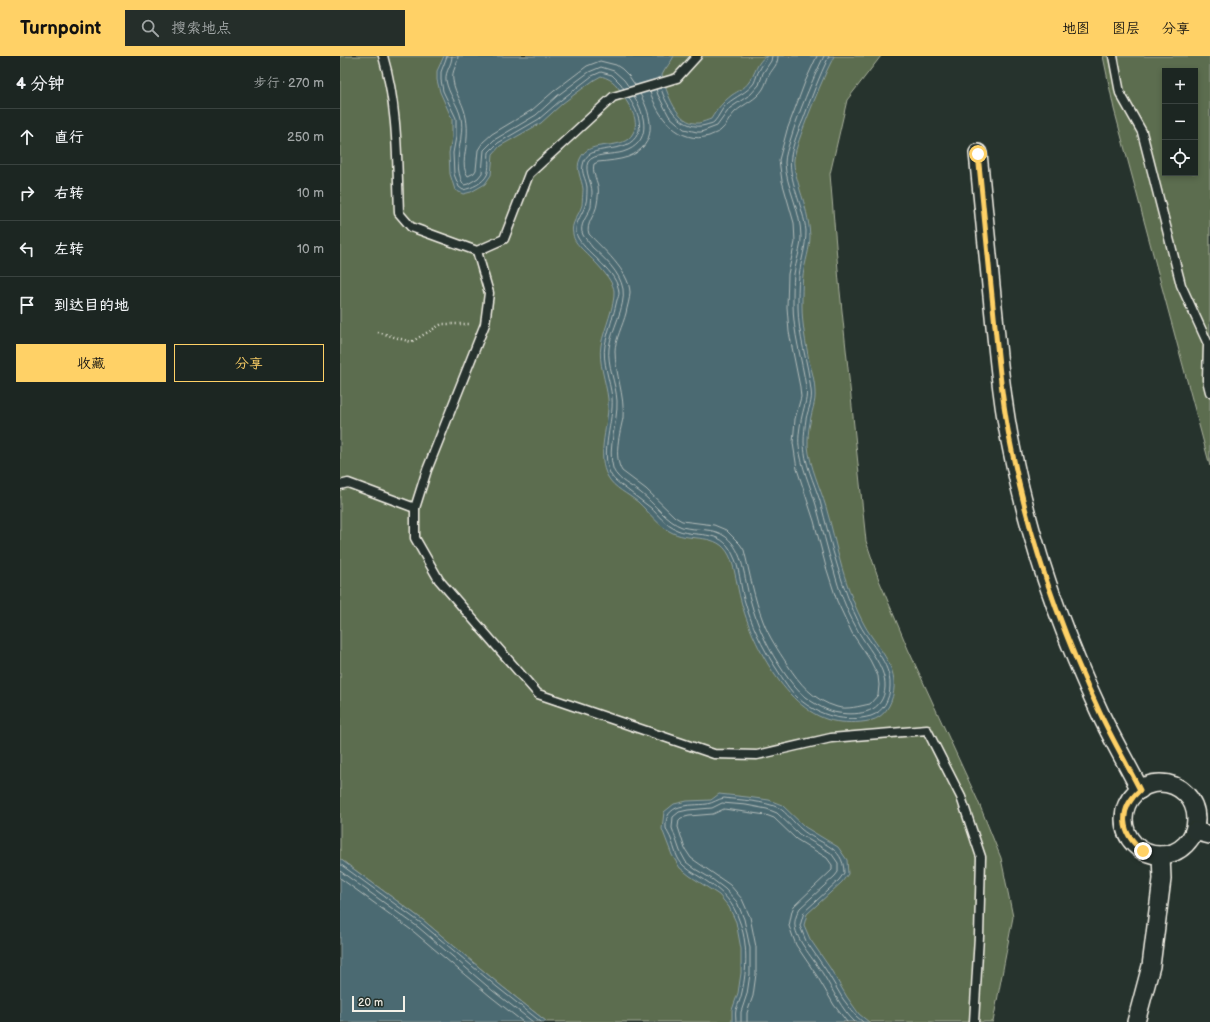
<!DOCTYPE html>
<html lang="zh">
<meta charset="utf-8">
<style>
:root{--surface:#1c2622;--page:#252e2a;--text:#f1f3f6;--muted:#a0a5a5;--line:#3a4340;--accent:#ffd166}
body{margin:0;font-family:"Balsamiq Sans","LXGW WenKai TC",sans-serif;background:var(--page);color:var(--text)}
.controls{position:absolute;right:12px;top:12px;display:grid;overflow:hidden;border-radius:0px;box-shadow:0 2px 6px #0003}
.controls button{width:36px;height:36px;display:grid;place-items:center;padding:0;border:0;border-bottom:1px solid var(--line);background:var(--surface);color:var(--text);font:20px sans-serif}
.scale{position:absolute;left:12px;bottom:10px;width:53px;box-sizing:border-box;padding-left:4px;border:2px solid #f4f1e8;border-top:0;font-size:11px;line-height:14px;white-space:nowrap;color:#f4f1e8;-webkit-text-stroke:3px #26332d;paint-order:stroke}
.stop{position:absolute;width:12px;height:12px;margin:-9px;border:3px solid #ffd166;border-radius:50%;background:#fff}
.stop.end{background:#ffd166;border-color:#fff;box-shadow:0 1px 4px #0008}
.list{margin:0;padding:0;list-style:none}
h2{display:flex;justify-content:space-between;align-items:center;height:52px;margin:0;padding:0 16px;font-size:17px}
h2 small{font-size:13px;font-weight:400;color:var(--muted)}
.list li{display:grid;grid-template-columns:26px 1fr auto;gap:12px;align-items:center;box-sizing:border-box;height:56px;padding:0 16px;border-top:1px solid var(--line)}
.list b{display:block;font-size:15px;white-space:nowrap}
.list em{font-size:13px;font-style:normal;color:var(--muted)}
.actions{display:flex;gap:8px;padding:12px 16px}
.actions a{flex:1;padding:9px 0;border:1px solid var(--accent);border-radius:0px;text-align:center;font-size:14px;color:var(--accent)}
.actions .main{background:var(--accent);color:#111}
.icon{flex:none;width:22px;height:22px;fill:none;stroke:currentColor;stroke-width:2;stroke-linecap:round;stroke-linejoin:round}
.map{position:relative;flex:none;width:870px;height:966px;overflow:hidden}
header{display:flex;align-items:center;gap:24px;box-sizing:border-box;height:56px;padding:0 20px;background:var(--accent);color:#111}
header strong{font-size:19px}
nav{display:flex;gap:22px;margin-inline-start:auto;font-size:14px}
.search{width:280px;height:36px;background:var(--page);display:flex;align-items:center;gap:10px;box-sizing:border-box;padding:0 14px;border-radius:0px;color:var(--muted);font-size:15px}
main{display:flex}
aside{flex:1;background:var(--surface)}
.map>svg:first-child{display:block}
</style>
<header>
<strong>Turnpoint</strong>
<div class="search"><svg class="icon" aria-label="search" viewBox="0 0 24 24"><circle cx="10" cy="10" r="6"/><path d="M15 15l6 6"/></svg>搜索地点</div>
<nav><a>地图</a><a>图层</a><a>分享</a></nav>
</header>
<main>
<aside>
<h2>4 分钟<small>步行 · 270 m</small></h2>
<ul class="list">
<li><svg class="icon" aria-label="ahead" viewBox="0 0 24 24"><path d="M12 20V5M6 11l6-6 6 6"/></svg><div><b>直行</b></div><em>250 m</em></li>
<li><svg class="icon" aria-label="right" viewBox="0 0 24 24"><path d="M7 20v-9h11M14 6l5 5-5 5"/></svg><div><b>右转</b></div><em>10 m</em></li>
<li><svg class="icon" aria-label="left" viewBox="0 0 24 24"><path d="M17 20v-9H6M10 6l-5 5 5 5"/></svg><div><b>左转</b></div><em>10 m</em></li>
<li><svg class="icon" aria-label="arrive" viewBox="0 0 24 24"><path d="M6 21V4h12l-3 4 3 4H6"/></svg><div><b>到达目的地</b></div></li>
</ul>
<div class="actions"><a class="main">收藏</a><a>分享</a></div>
</aside>
<div class="map">
<svg width="870" height="966" viewBox="0 0 870 966">
<rect width="100%" height="100%" fill="#26332d"/>
<filter id="ink" filterUnits="userSpaceOnUse"><feTurbulence type="fractalNoise" baseFrequency=".025" numOctaves="2"/><feDisplacementMap in="SourceGraphic" scale="8" xChannelSelector="R" yChannelSelector="G"/><feConvolveMatrix kernelMatrix="1 2 1 2 8 2 1 2 1" color-interpolation-filters="sRGB"/></filter>
<g filter="url(#ink)">
<g fill="#5c6d4f" stroke="#a8af9c" fill-rule="evenodd">
<polygon points="0,0 541,0 507,44 490,118 499,226 526,485 539,524 568,593 638,745 661,802 673,861 653,966 207,966 159,928 83,864 0,803"/>
<path d="M763 0H870V410L774 53ZM825 15H855V117H825Z"/>
</g>
<g fill="#4c6a72" stroke="#8fa0a1">
<path d="M104 0H334C331 7 325 12 322 19 326 35 337 70 359 67 363 66 368 64 371 63 377 53 383 46 392 39 398 35 404 33 409 26 416 17 416 7 426 0H494C483 21 475 43 466 65 462 76 456 91 454 103 453 113 458 124 460 134 465 149 469 164 470 180 470 193 465 206 463 219 462 229 462 240 462 250 462 269 466 287 469 305 472 315 475 325 475 336 476 347 471 356 470 367 468 374 468 383 468 390 470 411 480 431 486 451 492 471 496 492 502 512 508 532 515 552 525 570 535 588 553 605 554 626 555 638 550 654 539 661 530 667 512 667 501 666 450 663 412 588 401 545 397 532 395 510 389 499 377 476 352 486 333 477 319 471 309 456 298 446 288 438 274 432 268 421 255 400 270 366 268 343 266 325 258 307 261 289 264 273 275 250 274 235 273 222 250 201 241 192 237 187 234 185 233 178 230 167 239 160 242 149 242 148 243 135 243 133 242 123 235 113 240 103 249 81 283 97 293 77 300 65 290 51 284 41 277 29 274 24 261 20L254 24 223 47 201 67 160 90 153 98 151 119 145 128 131 136 123 138 115 134 110 118 109 97 112 81V63L100 36 97 24V15Z"/>
<polygon points="379,738 407,741 429,744 442,749 465,771 498,791 507,804 508,818 502,826 467,858 464,869 470,883 490,912 507,941 519,958 529,966 392,966 392,954 398,937 401,917 401,893 396,866 389,851 379,839 350,820 340,812 332,799 322,773 324,756 334,748 347,745 371,744"/>
<polygon points="0,803 83,864 159,928 207,966 0,966"/>
</g>
<g fill="none" stroke-linecap="round" stroke-linejoin="round">
<g stroke="#b1bbb9" stroke-width="1">
<path d="M107 0 101 16V24L103 35 116 62V81L113 97 114 118 119 131 123 134C132 132 143 127 147 119 150 112 148 103 149 96L158 87 199 63 221 44 252 20 261 16 272 19 281 28 284 33"/>
<path d="M112 0C112 9 105 15 106 24 108 38 118 48 121 62 122 67 122 74 121 80 121 85 119 90 119 96 117 105 118 121 124 129L128 128 138 122 142 117 144 94 154 84 196 59 217 40 249 16 261 11 274 15 284 24 289 31"/>
<path d="M118 0C118 9 111 15 113 24 114 32 117 38 120 44 126 56 128 68 127 81 127 92 120 111 128 120L134 117 136 114 138 94 143 86 152 78 192 54 214 35 247 10 260 5 276 9 282 13 289 20 295 29"/>
<path d="M321 32C326 51 343 76 366 69 368 68 372 68 374 66 379 61 381 53 387 48 396 40 407 37 414 27 416 23 417 17 420 13 422 8 427 5 427 0"/>
<polyline points="316,33 318,39 329,60 344,73 357,76 361,76 377,70 390,52 411,38 419,29 423,17 431,5 432,0"/>
<path d="M310 35C317 61 340 89 369 80 373 78 377 77 380 75 387 70 389 61 395 56 405 47 416 44 423 33 426 28 427 23 429 19 433 12 438 9 438 0"/>
<path d="M300 38C313 61 318 89 288 101 279 104 268 105 258 106L254 108C252 116 256 122 258 130 259 135 258 142 257 148 256 158 245 168 249 178 262 192 289 215 290 236 290 243 287 251 286 257 283 269 275 284 275 295 275 318 285 339 283 362 280 377 273 400 282 415L306 433 335 461 342 465 374 469 386 474 400 488 404 494C410 518 414 542 423 565 429 581 438 594 447 608 460 628 473 644 497 651 507 654 520 650 530 648L538 639 539 629 538 620 530 604 512 577 497 545 486 511 474 465 457 413 453 387 455 363 461 341 460 331 449 276 447 251 448 218 455 186 454 167 442 125 439 104 447 74 465 26 477 0"/>
<path d="M294 40C306 60 312 87 283 96 274 99 253 97 248 106 244 115 252 127 252 136 252 137 251 150 251 151 248 160 238 169 243 179 244 181 251 189 252 191 264 202 280 216 283 233 286 251 271 274 269 292 267 309 276 327 277 345 278 366 267 392 273 412 274 415 275 417 277 419 283 427 294 431 301 437 314 447 327 466 342 471 357 475 373 471 386 481 404 495 404 523 410 543 414 558 419 572 426 586 434 602 451 630 465 641 475 648 488 656 499 657 520 660 544 656 545 631 546 609 525 590 516 571 506 553 499 534 494 515 487 493 482 470 476 449 470 429 461 410 459 390 458 381 460 369 462 360 464 350 468 342 466 331 462 303 453 277 453 248 453 238 453 228 454 218 456 205 461 193 461 181 461 154 446 131 445 107 445 99 448 92 450 85 459 55 471 27 484 0"/>
<path d="M289 42C295 52 303 65 298 77 288 102 247 84 243 109 241 117 246 123 247 131 247 133 247 144 246 146 244 158 231 169 238 182 248 199 278 215 279 237 279 239 278 242 277 244 274 259 268 274 265 289 262 306 270 324 272 342 274 365 260 396 270 417 273 423 276 425 281 429 291 437 301 444 311 452 318 459 325 468 333 472 354 484 381 470 393 499 400 512 400 529 404 543 411 568 422 591 436 612 443 623 450 635 459 643 479 660 506 667 531 660 543 656 550 643 550 630 551 607 530 588 520 569 511 551 504 532 498 512 491 490 486 467 480 445 474 426 464 407 464 386 464 379 465 370 466 363 468 353 473 345 471 334 468 306 458 279 458 251 458 241 458 230 459 220 461 204 466 191 466 175 464 152 447 121 451 100 453 88 458 75 463 64 471 42 479 21 489 0"/>
<polyline points="0,808 81,867 157,931 201,966"/>
<polyline points="0,815 78,871 153,935 193,966"/>
<polyline points="0,822 74,876 150,940 183,966"/>
<path d="M396 966C396 962 395 958 396 954 398 948 401 942 402 936 407 914 408 886 399 864 394 848 383 836 369 827 361 821 352 817 344 810 336 803 335 793 331 783 330 780 327 776 326 772 324 746 350 750 367 748 373 747 378 743 384 742 399 744 425 745 439 752 446 756 454 767 461 773 478 788 504 789 504 817L499 824 464 856 460 870 466 885 486 914 503 943 516 960 523 966"/>
<path d="M401 966V956L407 938 410 918V892L404 863 397 846 385 833 372 823 355 813 346 806 340 795 332 772 333 761 339 756 348 754 372 752 382 747 406 749 427 753 437 757 459 778 491 797 498 807V816L495 820 460 852C457 857 454 865 455 870 456 884 475 905 483 918 493 934 501 953 515 966"/>
<polyline points="407,966 407,957 413,940 416,918 416,891 410,861 402,843 390,829 351,802 345,793 338,771 339,764 341,762 349,760 373,758 384,753 426,759 434,762 456,783 487,802 492,809 492,814 454,850 452,855 449,870 456,889 477,920 494,949 507,966"/>
</g>
<g stroke="#f4f1e8" stroke-width="11">
<g id="service">
<path d="M43 0C58 51 57 105 59 157L71 171 137 195 164 183 189 118 273 41 337 22 357 0"/>
<polyline points="773,0 780,37 802,76 841,229 868,288 867,324 870,336"/>
<polyline points="137,195 149,237 145,268 87,414 75,452 75,482 99,524 198,638 374,698 417,699 491,682 587,674 621,741 641,801 639,880 634,966"/>
<polyline points="0,429 8,427 75,452"/>
</g>
</g>
<g stroke="#f4f1e8" stroke-width="20">
<g id="minor">
<path d="M638 97C643 148 648 199 653 250 658 299 662 348 672 395 690 486 721 574 760 657 772 683 787 708 800 734"/>
<circle cx="820" cy="763" r="36"/>
<polyline points="854,775 870,779"/>
<polyline points="796,966 811,910 822,823 821,799"/>
</g>
</g>
<polyline stroke="#f4f1e8" stroke-width="2.5" stroke-dasharray="1 3" stroke-linecap="butt" points="38,276 71,286 102,268 131,268"/>
<use href="#service" stroke="#26332d" stroke-width="8"/>
<use href="#minor" stroke="#26332d" stroke-width="17"/>
</g>
</g>
<g fill="none" stroke-linecap="round" stroke-linejoin="round" filter="url(#ink)">
<path stroke="#ffd166" stroke-width="5" d="M638 98C643 148 648 199 653 250 658 299 662 348 672 395 690 486 721 574 760 657 772 683 787 708 800 734 778 753 780 778 803 795"/>
</g>
</svg>
<div class="controls">
<button>+</button>
<button>−</button>
<button><svg class="icon" aria-label="locate" viewBox="0 0 24 24"><circle cx="12" cy="12" r="6"/><path d="M12 2v4M12 18v4M2 12h4M18 12h4"/></svg></button>
</div>
<div class="scale">20 m</div>
<div class="stop" style="left:638px;top:98px"></div>
<div class="stop end" style="left:803px;top:795px"></div>
</div>
</main>
